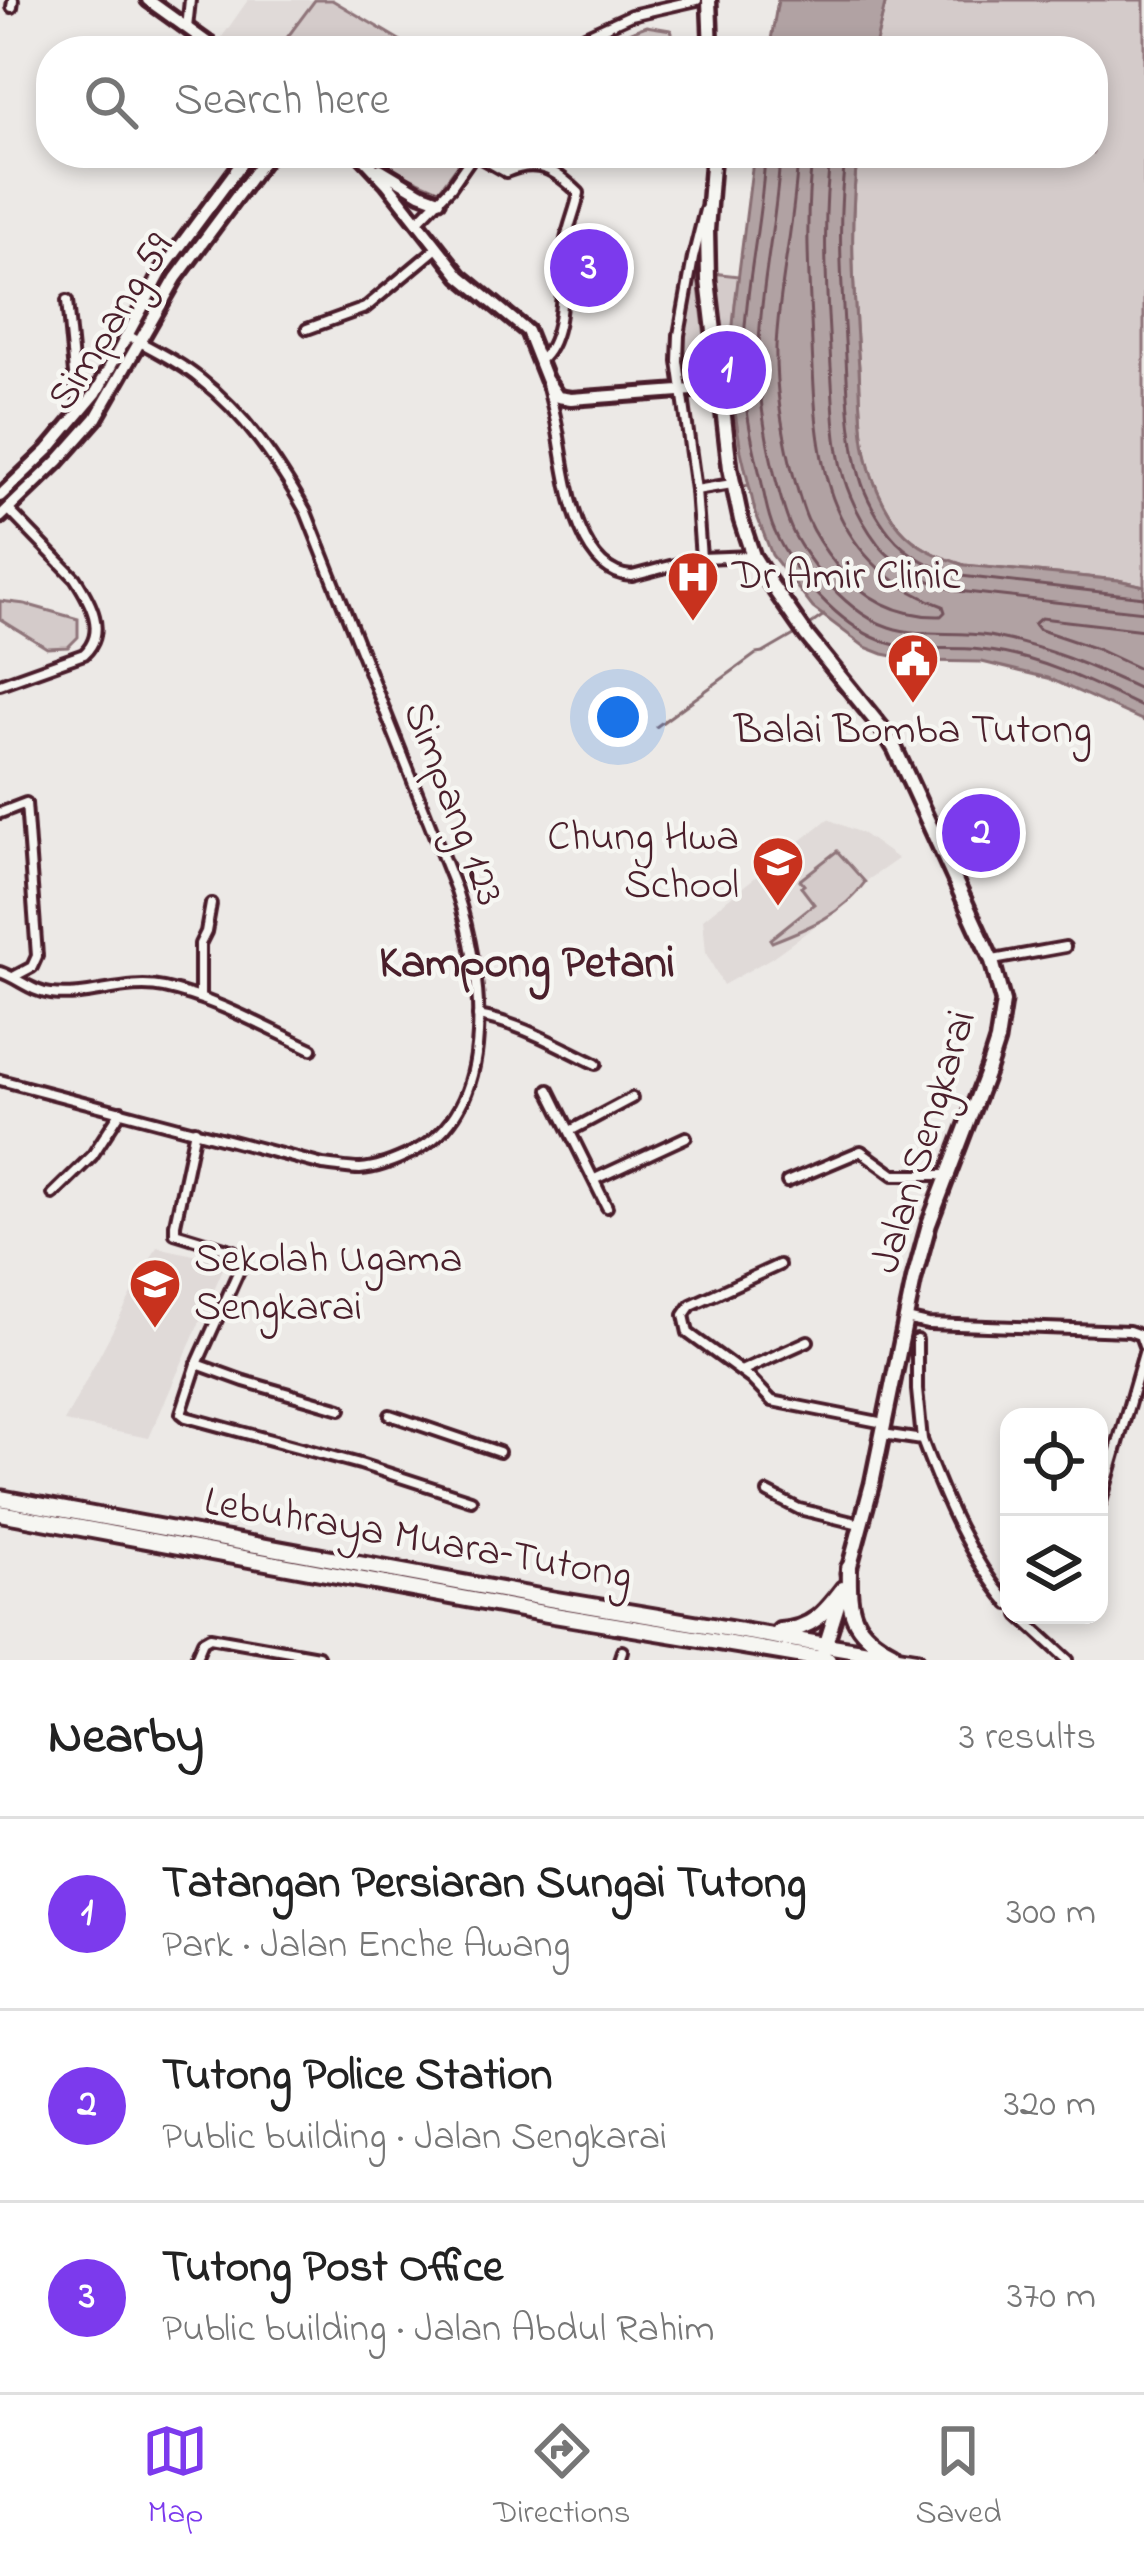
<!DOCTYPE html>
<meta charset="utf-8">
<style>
:root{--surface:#fff;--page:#f6f6f6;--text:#222;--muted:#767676;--line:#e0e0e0;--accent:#7c3aed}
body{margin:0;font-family:"Indie Flower",sans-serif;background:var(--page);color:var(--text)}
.controls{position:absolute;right:36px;bottom:36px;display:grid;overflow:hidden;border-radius:24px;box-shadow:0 6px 18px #0003}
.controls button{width:108px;height:108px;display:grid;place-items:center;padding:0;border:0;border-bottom:3px solid var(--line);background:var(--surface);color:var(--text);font:60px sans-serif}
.you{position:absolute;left:618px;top:717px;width:42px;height:42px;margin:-30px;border:9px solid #fff;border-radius:50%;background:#1a73e8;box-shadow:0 0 0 18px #1a73e833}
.badge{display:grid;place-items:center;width:78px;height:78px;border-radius:50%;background:var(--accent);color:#fff;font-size:39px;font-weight:700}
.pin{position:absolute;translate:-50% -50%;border:6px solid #fff;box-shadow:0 3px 12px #0006}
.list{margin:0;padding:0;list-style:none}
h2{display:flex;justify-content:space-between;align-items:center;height:156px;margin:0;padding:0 48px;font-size:51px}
h2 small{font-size:39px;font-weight:400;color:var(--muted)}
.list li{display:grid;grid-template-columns:78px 1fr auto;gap:36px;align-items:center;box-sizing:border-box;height:192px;padding:0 48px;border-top:3px solid var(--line)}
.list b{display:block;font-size:45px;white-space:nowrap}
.list p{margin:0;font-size:39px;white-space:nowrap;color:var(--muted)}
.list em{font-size:39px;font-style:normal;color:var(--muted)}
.icon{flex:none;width:66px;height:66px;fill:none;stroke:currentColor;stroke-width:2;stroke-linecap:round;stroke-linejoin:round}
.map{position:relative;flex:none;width:1144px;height:1660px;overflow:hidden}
.search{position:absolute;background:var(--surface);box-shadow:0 6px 18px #0003;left:36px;right:36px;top:36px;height:132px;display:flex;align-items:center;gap:30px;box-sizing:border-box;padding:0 42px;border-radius:48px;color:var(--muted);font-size:45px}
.sheet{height:732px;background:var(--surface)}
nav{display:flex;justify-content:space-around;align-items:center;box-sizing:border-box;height:168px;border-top:3px solid var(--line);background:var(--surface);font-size:33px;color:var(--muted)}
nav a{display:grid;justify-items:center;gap:6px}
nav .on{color:var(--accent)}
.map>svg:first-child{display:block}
</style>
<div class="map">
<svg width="1144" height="1660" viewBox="0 0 1144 1660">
<rect width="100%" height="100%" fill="#ece9e6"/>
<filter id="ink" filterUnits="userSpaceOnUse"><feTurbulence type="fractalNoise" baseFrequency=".00833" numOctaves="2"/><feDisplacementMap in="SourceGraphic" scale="24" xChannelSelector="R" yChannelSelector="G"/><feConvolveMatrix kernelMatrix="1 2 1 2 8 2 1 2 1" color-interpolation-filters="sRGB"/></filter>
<g filter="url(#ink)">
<g fill="#e0dad8">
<polygon points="248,0 315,0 277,51 241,51 222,37"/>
<polygon points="828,819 863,834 898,859 865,882 854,898 771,958 723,985 706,953 703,919"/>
<polygon points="157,1247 226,1262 149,1438 64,1422"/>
</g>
<g fill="#d4cbca" stroke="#8f757a" stroke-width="3">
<polygon points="315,0 332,0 418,51 277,51"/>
<path d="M886 0H1144V586L1118 580 964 565C940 557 917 548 900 528 889 515 879 495 873 479 860 445 861 404 859 368 854 297 848 224 858 153H1093V51H874Z"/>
<polygon points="646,26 671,30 678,51 581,51"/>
<polygon points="372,153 467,153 439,190 383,165"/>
<polygon points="696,261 711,388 682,390 681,337"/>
<path d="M712 273 739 276C728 348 732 415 750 485L736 487Z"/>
<polygon points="0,601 25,604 78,619 78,637 68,647 47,648 0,619"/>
<path d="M837 851 865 882C842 915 808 928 772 942L770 939 814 904 801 887 804 885 800 880Z"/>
</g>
<g fill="#b1a2a3" stroke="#886e73" stroke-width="3">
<polygon points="778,0 886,0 874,51 769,51"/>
<path d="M754 153H858C848 224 854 297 859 368 861 404 860 445 873 479 879 495 889 515 900 528 917 548 940 557 964 565L1118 580 1144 586V721L1048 678 982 662 919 661 883 654 865 647 813 608 772 555 755 511 741 451 732 393 731 347 735 304Z"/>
</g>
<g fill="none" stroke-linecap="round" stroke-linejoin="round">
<g stroke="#73535b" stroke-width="3">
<path d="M765 153C763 217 746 280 744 344 741 390 750 435 761 479 765 497 767 515 775 532 793 573 839 625 882 641 915 653 947 646 981 650 1037 655 1094 684 1144 708"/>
<path d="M780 153C778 217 761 280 759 345 757 387 764 430 774 472 787 523 790 536 824 578 840 598 864 619 889 627 922 638 956 630 989 636 1044 646 1094 667 1144 691"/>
<path d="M798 153C796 218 779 282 776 347 775 387 782 428 791 466 803 512 807 528 837 566 864 599 898 617 941 616L945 612 943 606C812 557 816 439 811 319 808 264 805 208 813 153"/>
<path d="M831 153C821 223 827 296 831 367 834 406 833 449 847 487 854 506 866 528 878 544 898 569 927 581 957 591L1144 612"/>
<path d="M846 153C836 220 842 290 846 357 848 397 849 438 860 477 865 496 878 519 890 534 908 557 934 568 961 576L1144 597"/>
<polyline points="1144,630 1041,618 1034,624 1038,629 1097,649 1144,671"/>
</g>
<g stroke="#886e73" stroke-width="3">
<polyline points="811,624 824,615"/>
<polyline points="656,727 756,654 763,653 794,635"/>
</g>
<g stroke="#4a1f2b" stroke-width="16">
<g id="minor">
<polyline points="12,7 13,0"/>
<polyline points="187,28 190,0"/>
<polyline points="552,51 631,15 697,0"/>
<path d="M474 154 506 172C538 158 555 170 579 193 576 209 569 224 566 240 560 274 568 338 539 361"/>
<polyline points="417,222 451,187 474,154"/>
<polyline points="67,301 76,394 84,407"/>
<polyline points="307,329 365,308 437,248"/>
<path d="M547 384C551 399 555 415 558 431 566 474 575 573 632 576L701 558 753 556"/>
<polyline points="696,490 732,484"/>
<polyline points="701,558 696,490 678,361 679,335 693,258 705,210"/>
<path d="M0 684 84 654C108 632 90 601 75 578L8 509"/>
<polyline points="0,813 26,803 37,956 32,967 15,976"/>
<polyline points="993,960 1065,947"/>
<path d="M0 972C18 978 32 992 51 994 89 999 126 980 164 988 216 999 264 1027 312 1049"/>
<polyline points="200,998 200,944 206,932 211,904"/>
<path d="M478 1016C520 1023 558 1046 596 1064"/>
<path d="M0 1080 323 1165C335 1166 348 1169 360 1169 377 1168 397 1160 413 1152 503 1107 482 970 456 890L306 512C277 461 246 415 200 379 178 361 152 349 127 335"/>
<polyline points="549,1090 607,1207"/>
<polyline points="195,1130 175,1224 175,1233 234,1251 240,1257 241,1266 197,1364 181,1413 186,1417 360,1464 471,1500"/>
<polyline points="570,1131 632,1098"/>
<polyline points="595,1179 686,1137"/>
<polyline points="787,1182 861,1151 894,1175 950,1175"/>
<polyline points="53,1194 92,1156 121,1111"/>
<polyline points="779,1265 691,1305 684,1315 688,1333 751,1379 772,1401 884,1423"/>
<polyline points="906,1319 928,1324 1129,1331 1140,1335 1144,1346"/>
<polyline points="917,1340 917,1390 922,1440"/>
<polyline points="197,1364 244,1381 341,1409"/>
<polyline points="741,1371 808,1341"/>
<polyline points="390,1415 499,1452"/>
<path d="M883 1434 922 1440C944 1498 968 1556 1009 1604"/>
<polyline points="768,1493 799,1509 860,1524"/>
<polyline points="1101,1502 1144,1353"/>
<polyline points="1019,1615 1068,1660"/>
<polyline points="195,1660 203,1641 210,1637 318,1656"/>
<polyline points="619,1660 622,1651"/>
</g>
</g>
<g stroke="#4a1f2b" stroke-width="20">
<g id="tertiary">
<polyline points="148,0 219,51"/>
<polyline points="359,153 387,183 460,276 527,331 546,379 558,397 571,399 720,388"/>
<polyline points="380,169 420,193 439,200"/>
<polyline points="0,496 48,450 96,393 163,269 249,153"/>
<polyline points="0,517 58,461 96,418 176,278 269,153"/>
</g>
</g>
<g stroke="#4a1f2b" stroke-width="21">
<g id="primary">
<polyline points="709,0 711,51"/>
<polyline points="713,153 707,230 708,280 730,468 741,520 753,556 768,580 807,636 884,731 895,749 992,961 1003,1002 997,1041 988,1069 929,1224 914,1279 872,1484 848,1573"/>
<polyline points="823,1653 842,1592"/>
</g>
</g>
<g stroke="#4a1f2b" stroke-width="22">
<g id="trunk">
<polyline points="0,1498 550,1599 916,1660"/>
<polyline points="0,1513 548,1614 828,1660"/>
<path d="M849 1568C848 1611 851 1631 892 1652"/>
<path d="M780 1631C812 1629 825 1613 843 1589"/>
</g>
</g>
<use href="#minor" stroke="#f6f6f2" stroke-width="8"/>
<use href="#tertiary" stroke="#f6f6f2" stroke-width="10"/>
<use href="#primary" stroke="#f6f6f2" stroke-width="12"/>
<use href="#trunk" stroke="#f6f6f2" stroke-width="14"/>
</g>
</g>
<defs>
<g id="hospital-pin" transform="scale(2.7)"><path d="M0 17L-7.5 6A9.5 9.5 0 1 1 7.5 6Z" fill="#c8321e" stroke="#f6f6f2"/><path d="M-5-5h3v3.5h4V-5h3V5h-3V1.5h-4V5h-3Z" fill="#fff"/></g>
<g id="civic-pin" transform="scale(2.7)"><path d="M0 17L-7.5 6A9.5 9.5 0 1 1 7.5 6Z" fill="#c8321e" stroke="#f6f6f2"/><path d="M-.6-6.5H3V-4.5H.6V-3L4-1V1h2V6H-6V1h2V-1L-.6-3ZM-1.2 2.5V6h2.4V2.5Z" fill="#fff"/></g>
<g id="school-pin" transform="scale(2.7)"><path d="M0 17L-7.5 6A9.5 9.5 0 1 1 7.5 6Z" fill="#c8321e" stroke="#f6f6f2"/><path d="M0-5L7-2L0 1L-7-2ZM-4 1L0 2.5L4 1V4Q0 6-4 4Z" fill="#fff"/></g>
</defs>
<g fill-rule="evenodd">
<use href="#hospital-pin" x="693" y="577"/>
<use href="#civic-pin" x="913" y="659"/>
<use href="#school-pin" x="778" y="862"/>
<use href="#school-pin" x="155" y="1284"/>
</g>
<g text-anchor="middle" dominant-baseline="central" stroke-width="9" stroke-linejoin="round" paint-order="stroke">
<g font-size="42" fill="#4a1f2b" stroke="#f6f6f2">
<text transform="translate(112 323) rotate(-58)">Simpang 59</text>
<text transform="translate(452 804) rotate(69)">Simpang 123</text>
<text transform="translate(925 1142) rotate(-73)">Jalan Sengkarai</text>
<text transform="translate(418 1540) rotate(10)">Lebuhraya Muara–Tutong</text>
</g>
<g font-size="42" fill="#4a1f2b" stroke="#f6f6f2" text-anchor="start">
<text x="732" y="577">Dr Amir Clinic</text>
<text x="913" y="731" text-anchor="middle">Balai Bomba Tutong</text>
<text x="739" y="838" text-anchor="end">Chung Hwa<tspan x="739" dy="48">School</tspan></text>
<text x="194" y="1260">Sekolah Ugama<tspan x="194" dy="48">Sengkarai</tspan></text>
</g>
<g font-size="45" font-weight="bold" fill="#4a1f2b" stroke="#f6f6f2">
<text x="527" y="965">Kampong Petani</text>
</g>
</g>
</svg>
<div class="controls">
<button><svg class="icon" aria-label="locate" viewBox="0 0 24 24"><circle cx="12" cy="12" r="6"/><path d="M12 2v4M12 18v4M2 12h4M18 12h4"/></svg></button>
<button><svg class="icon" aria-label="layers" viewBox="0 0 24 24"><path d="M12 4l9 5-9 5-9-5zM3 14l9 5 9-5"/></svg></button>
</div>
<div class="you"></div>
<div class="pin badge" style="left:727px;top:370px">1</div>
<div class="pin badge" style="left:981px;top:833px">2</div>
<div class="pin badge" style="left:589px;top:268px">3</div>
<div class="search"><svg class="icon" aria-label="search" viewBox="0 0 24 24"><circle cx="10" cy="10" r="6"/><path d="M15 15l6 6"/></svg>Search here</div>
</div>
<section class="sheet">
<h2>Nearby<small>3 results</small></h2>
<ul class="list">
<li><span class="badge">1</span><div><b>Tatangan Persiaran Sungai Tutong</b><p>Park · Jalan Enche Awang</p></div><em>300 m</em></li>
<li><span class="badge">2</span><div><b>Tutong Police Station</b><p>Public building · Jalan Sengkarai</p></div><em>320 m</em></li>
<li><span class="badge">3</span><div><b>Tutong Post Office</b><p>Public building · Jalan Abdul Rahim</p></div><em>370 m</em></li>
</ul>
</section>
<nav>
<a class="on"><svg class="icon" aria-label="map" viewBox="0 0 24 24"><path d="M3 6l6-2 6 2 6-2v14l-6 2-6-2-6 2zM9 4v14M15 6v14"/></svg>Map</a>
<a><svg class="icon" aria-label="directions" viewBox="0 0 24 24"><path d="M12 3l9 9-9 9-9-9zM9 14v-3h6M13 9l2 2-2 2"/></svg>Directions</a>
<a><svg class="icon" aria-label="saved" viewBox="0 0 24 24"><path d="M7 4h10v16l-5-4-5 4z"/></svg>Saved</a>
</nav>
